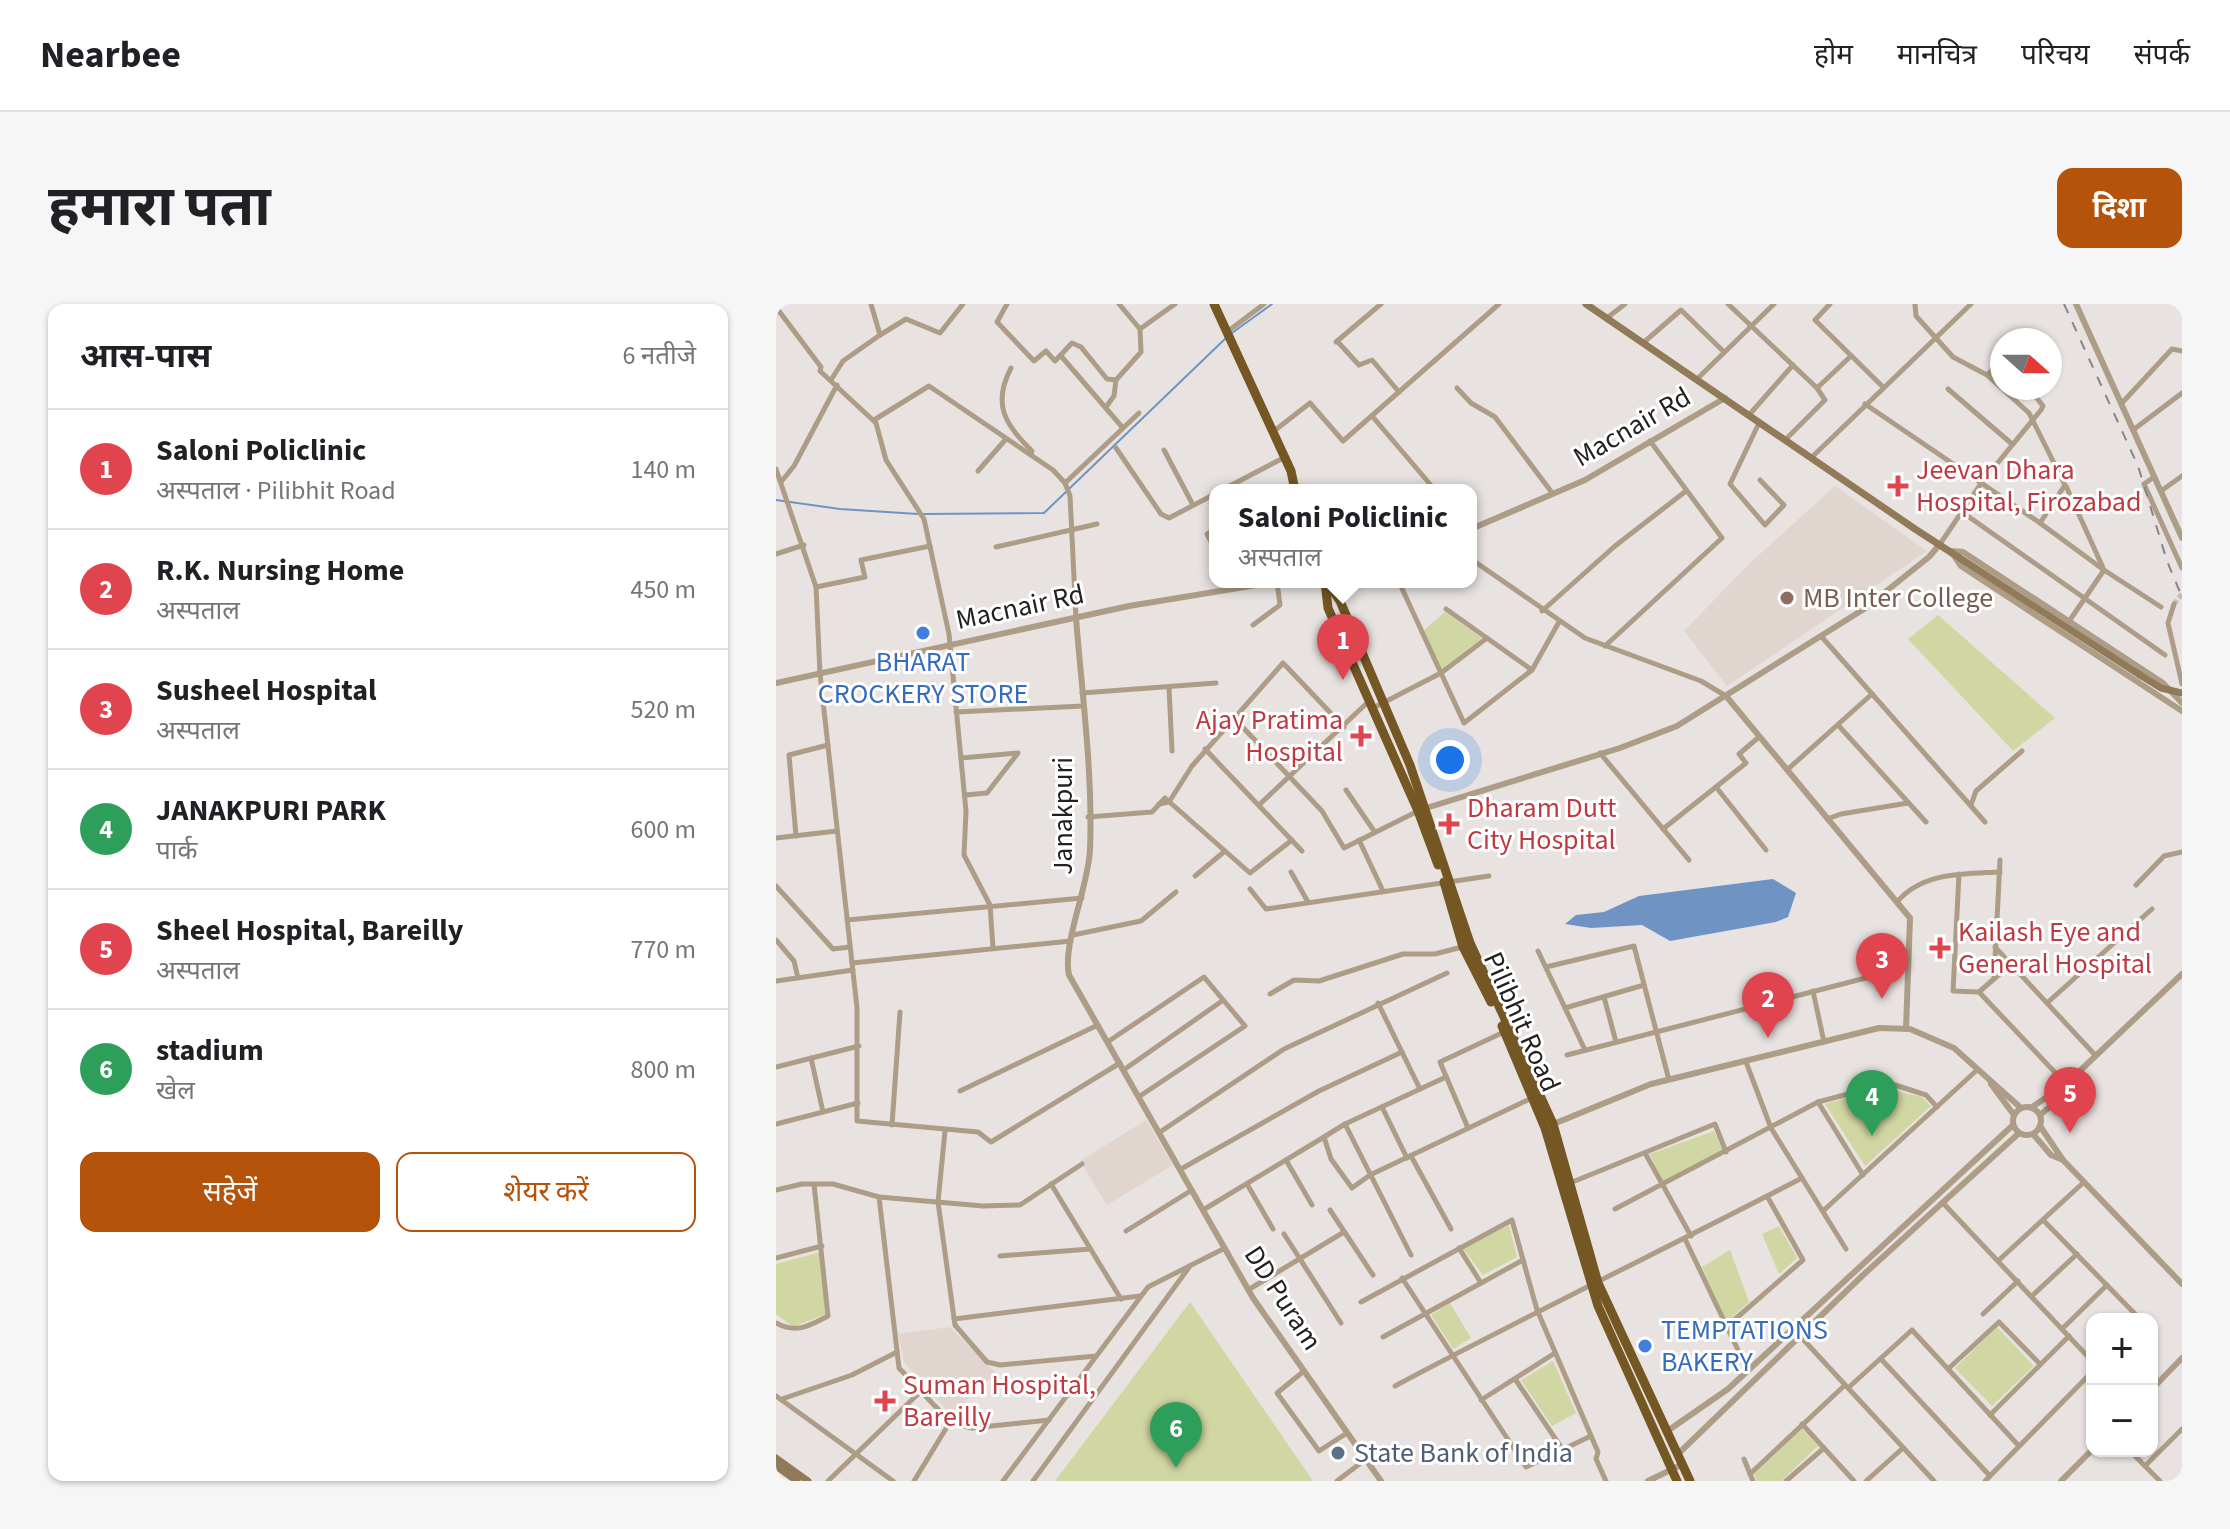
<!DOCTYPE html>
<html lang="hi">
<meta charset="utf-8">
<style>
:root{--surface:#fff;--page:#f6f6f6;--text:#202124;--muted:#757577;--line:#e0e0e0;--accent:#b45309}
body{margin:0;font-family:"Source Sans 3","Noto Sans Devanagari",sans-serif;background:var(--page);color:var(--text)}
.controls{position:absolute;right:24px;bottom:24px;display:grid;overflow:hidden;border-radius:16px;box-shadow:0 2px 6px #0004}
.controls button{width:72px;height:72px;display:grid;place-items:center;padding:0;border:0;border-bottom:2px solid var(--line);background:var(--surface);color:var(--text);font:40px sans-serif}
.compass{position:absolute;left:1214px;top:24px;width:72px;height:72px;border-radius:50%;background:var(--surface);box-shadow:0 2px 6px #0004;rotate:111deg}
.you{position:absolute;left:674px;top:456px;width:28px;height:28px;margin:-20px;border:6px solid #fff;border-radius:50%;background:#1a73e8;box-shadow:0 0 0 12px #1a73e833}
.badge{display:grid;place-items:center;width:52px;height:52px;border-radius:50%;background:var(--accent);color:#fff;font-size:26px;font-weight:700}
.pin{position:absolute;translate:-50% -66px;filter:drop-shadow(0 2px 4px #0008)}
.pin::after{content:'';position:absolute;top:42px;width:28px;height:24px;background:inherit;clip-path:polygon(0 0,100% 0,50% 100%)}
.popup{position:absolute;left:433px;top:180px;width:268px;height:104px;box-sizing:border-box;display:grid;place-content:center;border-radius:16px;background:var(--surface);filter:drop-shadow(0 2px 6px #0005);font-size:26px;white-space:nowrap;color:var(--muted)}
.popup b{font-size:30px;color:var(--text)}
.popup::after{content:'';position:absolute;left:50%;top:100%;margin-left:-16px;border:16px solid transparent;border-top-color:var(--surface)}
.list{margin:0;padding:0;list-style:none}
h2{display:flex;justify-content:space-between;align-items:center;height:104px;margin:0;padding:0 32px;font-size:34px}
h2 small{font-size:26px;font-weight:400;color:var(--muted)}
.list li{display:grid;grid-template-columns:52px 1fr auto;gap:24px;align-items:center;box-sizing:border-box;height:120px;padding:0 32px;border-top:2px solid var(--line)}
.list b{display:block;font-size:30px;white-space:nowrap}
.list p{margin:0;font-size:26px;white-space:nowrap;color:var(--muted)}
.list em{font-size:26px;font-style:normal;color:var(--muted)}
.actions{display:flex;gap:16px;padding:24px 32px}
.actions a{flex:1;padding:18px 0;border:2px solid var(--accent);border-radius:16px;text-align:center;font-size:28px;color:var(--accent)}
.actions .main{background:var(--accent);color:#fff}
.map{position:relative;flex:none;width:1406px;height:1177px;overflow:hidden;border-radius:16px}
header{display:flex;align-items:center;gap:48px;box-sizing:border-box;height:112px;padding:0 40px;background:var(--surface);border-bottom:2px solid var(--line)}
header strong{font-size:38px}
nav{display:flex;gap:44px;margin-inline-start:auto;font-size:28px}
.intro{display:flex;align-items:center;justify-content:space-between;box-sizing:border-box;height:192px;padding:0 48px}
h1{margin:0;font-size:56px}
.button{padding:20px 36px;border-radius:16px;background:var(--accent);color:#fff;font-size:28px;font-weight:700}
main{display:flex;gap:48px;padding:0 48px}
aside{flex:1;background:var(--surface);border-radius:16px;box-shadow:0 2px 6px #0004}
.map>svg:first-child{display:block}
</style>
<header>
<strong>Nearbee</strong>
<nav><a>होम</a><a>मानचित्र</a><a>परिचय</a><a>संपर्क</a></nav>
</header>
<div class="intro"><h1>हमारा पता</h1><a class="button">दिशा</a></div>
<main>
<aside>
<h2>आस-पास<small>6 नतीजे</small></h2>
<ul class="list">
<li><span class="badge" style="background:#e0444e">1</span><div><b>Saloni Policlinic</b><p>अस्पताल · Pilibhit Road</p></div><em>140 m</em></li>
<li><span class="badge" style="background:#e0444e">2</span><div><b>R.K. Nursing Home</b><p>अस्पताल</p></div><em>450 m</em></li>
<li><span class="badge" style="background:#e0444e">3</span><div><b>Susheel Hospital</b><p>अस्पताल</p></div><em>520 m</em></li>
<li><span class="badge" style="background:#2e9e5b">4</span><div><b>JANAKPURI PARK</b><p>पार्क</p></div><em>600 m</em></li>
<li><span class="badge" style="background:#e0444e">5</span><div><b>Sheel Hospital, Bareilly</b><p>अस्पताल</p></div><em>770 m</em></li>
<li><span class="badge" style="background:#2e9e5b">6</span><div><b>stadium</b><p>खेल</p></div><em>800 m</em></li>
</ul>
<div class="actions"><a class="main">सहेजें</a><a>शेयर करें</a></div>
</aside>
<div class="map">
<svg width="1406" height="1177" viewBox="0 0 1406 1177">
<rect width="100%" height="100%" fill="#e8e3e0"/>
<g fill="#e1d5cf">
<polygon points="1059,182 1151,247 951,382 908,327 973,260"/>
<polygon points="370,816 397,861 331,901 304,857"/>
<polygon points="174,1023 220,1069 175,1111 128,1058 122,1030"/>
</g>
<g fill="#d1d7a3">
<polygon points="669,308 706,334 665,366 648,326"/>
<polygon points="1162,311 1279,414 1237,447 1132,335"/>
<polygon points="1106,784 1146,793 1155,802 1089,862 1049,800"/>
<polygon points="938,827 947,847 887,877 874,850"/>
<polygon points="733,921 741,953 707,971 687,945"/>
<polygon points="1003,922 1021,954 1003,970 986,930"/>
<polygon points="954,946 973,998 951,1018 926,963"/>
<polygon points="45,948 50,1010 17,1023 0,1010 0,960"/>
<polygon points="414,998 537,1177 279,1177"/>
<polygon points="674,999 695,1034 677,1045 655,1011"/>
<polygon points="1221,1023 1258,1062 1216,1102 1179,1064"/>
<polygon points="777,1057 800,1109 776,1122 745,1076"/>
<polygon points="1026,1125 1042,1142 1005,1177 981,1177 978,1170"/>
</g>
<polygon fill="#6f94c4" points="997,575 1020,589 1012,613 1000,618 894,637 866,621 815,624 789,620 800,611 828,608 863,592"/>
<g fill="none" stroke-linecap="round" stroke-linejoin="round">
<g stroke="#6f94c4" stroke-width="2">
<polyline points="456,29 496,0"/>
<polyline points="0,196 64,205 142,210"/>
<polyline points="148,210 268,209 451,33"/>
</g>
<polyline stroke="#c0bcba" stroke-width="5" stroke-dasharray="5 2.5" stroke-linecap="butt" points="1398,300 1406,290"/>
<g stroke="#ad9d86" stroke-width="5">
<polyline points="231,0 221,18 258,57 270,47 279,57 296,39 305,43 331,75 340,76"/>
<polyline points="343,0 364,25"/>
<polyline points="952,0 1041,84 1049,96 1010,135"/>
<polyline points="1054,0 1039,16 1107,83"/>
<polyline points="0,3 45,63 44,67 100,119 110,156 148,215 173,330 190,507 188,551 214,601 217,644"/>
<polyline points="831,14 849,0"/>
<polyline points="451,28 488,0"/>
<polyline points="104,31 130,15 164,29 187,0"/>
<polyline points="561,37 583,61 596,56 623,88"/>
<polyline points="560,38 605,0"/>
<polyline points="867,39 905,6 947,47"/>
<polyline points="285,52 347,124"/>
<path d="M235 64C216 100 229 121 256 147L255 151"/>
<polyline points="1211,71 1226,56"/>
<polyline points="921,75 998,0"/>
<polyline points="55,76 67,57 104,31 95,0"/>
<polyline points="681,84 695,99 719,113 777,190"/>
<polyline points="1041,84 1075,52"/>
<polyline points="1172,85 1236,140"/>
<polyline points="1089,100 1264,219 1289,181 1253,109 1211,71 1177,53 1140,12 1139,0"/>
<polyline points="1345,100 1396,45 1406,47"/>
<polyline points="330,103 338,92 340,76 365,48 364,25 399,0"/>
<polyline points="973,111 1017,61"/>
<polyline points="596,112 659,186"/>
<polyline points="98,116 153,82 277,166 289,179 294,192 300,314"/>
<polyline points="983,119 954,180 989,221 1008,201 984,176"/>
<polyline points="1357,126 1406,89"/>
<polyline points="498,127 534,99 567,137 723,0"/>
<polyline points="340,144 385,210 393,214 439,190"/>
<polyline points="388,146 417,201"/>
<polyline points="1036,153 1195,0"/>
<polyline points="0,165 40,283 44,370 81,704 81,817 202,828 215,838 344,759"/>
<polyline points="202,167 230,135"/>
<polyline points="1378,173 1368,180 1406,264"/>
<polyline points="5,178 18,162 61,81"/>
<polyline points="289,179 363,109"/>
<polyline points="1290,182 1328,266"/>
<polyline points="446,186 509,153"/>
<polyline points="1385,187 1406,172"/>
<polyline points="1186,208 1389,351"/>
<polyline points="1264,219 1328,266"/>
<polyline points="439,225 431,230 439,245"/>
<polyline points="1164,240 1206,178 1265,106 1267,102 1253,84"/>
<polyline points="220,243 321,220"/>
<polyline points="0,250 28,241"/>
<polyline points="695,255 809,334 925,377 950,392"/>
<polyline points="623,278 688,419 756,366 783,318"/>
<polyline points="40,283 89,273 85,256 154,242"/>
<polyline points="1398,300 1392,319 1406,380"/>
<polyline points="670,305 756,366"/>
<polyline points="766,307 839,242 910,187"/>
<polyline points="1294,316 1328,266 1385,303"/>
<polyline points="477,321 504,301 501,278"/>
<polyline points="1045,332 1209,518"/>
<polyline points="829,342 946,234 874,137"/>
<polyline points="393,383 396,447"/>
<polyline points="306,389 440,379"/>
<polyline points="597,404 665,369 711,334"/>
<polyline points="180,408 307,402"/>
<polyline points="457,413 546,507 568,544 642,507"/>
<polyline points="1062,421 1150,518"/>
<polyline points="429,445 526,547"/>
<polyline points="824,449 913,556"/>
<polyline points="185,454 242,449 211,489 189,491"/>
<polyline points="1011,466 1096,390"/>
<polyline points="940,483 990,546"/>
<polyline points="570,486 598,527"/>
<polyline points="383,500 393,498 416,462 507,359 568,423"/>
<polyline points="483,501 592,398"/>
<polyline points="1195,501 1200,487 1246,447"/>
<polyline points="312,513 376,508 389,494 474,569 516,536"/>
<polyline points="1051,515 1065,510 1132,499"/>
<polyline points="887,525 970,459 963,450 983,433"/>
<polyline points="20,532 13,451 52,441"/>
<polyline points="0,534 61,527"/>
<polyline points="583,536 607,587"/>
<polyline points="515,568 532,598"/>
<polyline points="1183,570 1177,687 1203,688 1290,780"/>
<polyline points="419,572 449,547"/>
<polyline points="1360,581 1388,552 1406,548"/>
<polyline points="0,582 57,645 74,643"/>
<polyline points="474,585 490,605 713,572"/>
<path d="M1121 598C1146 568 1187 570 1224 568"/>
<polyline points="71,616 306,594"/>
<polyline points="297,631 365,617 400,588"/>
<polyline points="1180,632 1220,634"/>
<polyline points="0,636 18,657 22,674"/>
<polyline points="1219,643 1320,752"/>
<polyline points="762,647 809,746"/>
<polyline points="76,659 295,637"/>
<polyline points="770,663 858,642 893,776"/>
<polyline points="1218,675 1224,556"/>
<polyline points="0,677 77,666"/>
<polyline points="1037,687 1048,738"/>
<polyline points="1203,688 1235,660"/>
<polyline points="494,690 518,676 543,677 627,650 659,650 686,643"/>
<polyline points="828,693 840,738"/>
<polyline points="602,699 644,785"/>
<polyline points="1271,699 1376,605"/>
<polyline points="789,704 868,681"/>
<polyline points="333,737 428,673 469,722 364,792"/>
<polyline points="791,751 1132,663"/>
<polyline points="35,754 47,808"/>
<polyline points="970,758 995,824 1070,945"/>
<polyline points="0,763 83,742"/>
<polyline points="349,765 446,697"/>
<polyline points="670,773 569,820 548,833 555,855 576,884 594,871 756,794"/>
<polyline points="184,787 322,721"/>
<polyline points="1042,798 1087,871"/>
<polyline points="606,803 631,854"/>
<polyline points="0,820 82,799"/>
<polyline points="569,820 635,951"/>
<polyline points="116,821 124,708"/>
<polyline points="692,824 664,758 728,728"/>
<polyline points="169,827 162,898 179,1021 211,1058 224,1061 320,1052"/>
<polyline points="384,828 508,745 671,669"/>
<polyline points="869,849 915,932"/>
<polyline points="635,852 675,925"/>
<polyline points="510,856 536,901"/>
<polyline points="405,865 543,787 626,748"/>
<polyline points="794,879 939,820 950,848"/>
<polyline points="275,880 345,995"/>
<polyline points="471,880 497,925"/>
<polyline points="0,886 26,880 57,880 103,893 207,902 244,901 306,860"/>
<polyline points="103,893 123,1064 175,1119 196,1124 273,1116"/>
<polyline points="1167,899 1316,1057"/>
<polyline points="839,905 1042,798 1113,779 1150,791 1161,803"/>
<polyline points="427,906 548,833"/>
<polyline points="554,906 597,971"/>
<polyline points="1047,907 1201,766"/>
<polyline points="1267,916 1364,1015"/>
<polyline points="350,927 416,886"/>
<polyline points="508,930 565,1019"/>
<polyline points="909,935 972,1067"/>
<polyline points="683,944 705,979"/>
<polyline points="224,952 314,945"/>
<polyline points="0,954 46,942"/>
<polyline points="1223,956 1308,878"/>
<polyline points="626,974 750,1163 815,1132"/>
<polyline points="472,986 568,928"/>
<polyline points="1256,992 1301,950"/>
<polyline points="585,998 736,916 761,1006 822,1148 820,1155 830,1177"/>
<polyline points="1207,1010 1242,977"/>
<polyline points="178,1015 364,992"/>
<path d="M0 1019C20 1030 33 1022 52 1012L38 880"/>
<polyline points="949,1024 1027,956 991,892"/>
<polyline points="1286,1025 1331,981"/>
<polyline points="1024,1032 1158,1177"/>
<polyline points="607,1033 747,956"/>
<polyline points="1105,1055 1214,1172"/>
<polyline points="1172,1065 1223,1018 1264,1060"/>
<polyline points="528,1067 501,1089 543,1147 571,1129"/>
<polyline points="739,1075 787,1146"/>
<path d="M619 1082C754 1010 891 944 1026 874"/>
<polyline points="1072,1084 1136,1026 1243,1142"/>
<polyline points="0,1092 117,1177"/>
<polyline points="6,1095 76,1071 121,1048"/>
<polyline points="705,1096 779,1049"/>
<polyline points="1214,1111 1293,1032"/>
<polyline points="1026,1120 1078,1177"/>
<polyline points="1354,1147 1384,1177"/>
<polyline points="968,1155 977,1177"/>
<polyline points="1369,1162 1406,1125"/>
<polyline points="974,1170 1069,1081"/>
<polyline points="52,1177 144,1088"/>
<polyline points="138,1177 174,1118"/>
<polyline points="227,1177 372,983 449,944"/>
<polyline points="257,1177 414,962"/>
<polyline points="561,1177 590,1155"/>
<polyline points="1010,1177 1048,1144"/>
<polyline points="1090,1177 1127,1144"/>
<polyline points="1209,1177 1316,1068"/>
</g>
<g stroke="#ad9d86" stroke-width="6">
<polyline points="1300,0 1406,234"/>
<polyline points="695,225 809,176 949,94"/>
<polyline points="1175,247 1187,248 1387,379 1406,399"/>
<polyline points="1177,250 1185,262 1406,407"/>
<path d="M300 314C306 390 317 469 314 546 312 584 286 641 293 671L477 994 605 1177"/>
<polyline points="0,379 353,302 499,278"/>
<polyline points="950,392 1134,614 1130,725"/>
<polyline points="647,505 844,444 901,422 1088,305 1153,253 1164,240"/>
<polyline points="1215,780 1238,811"/>
<circle cx="1251" cy="817" r="14"/>
<polyline points="1256,803 1290,780 1406,670"/>
<polyline points="1264,811 1284,794 1290,780"/>
<polyline points="775,821 875,780 1103,724 1134,725 1178,744 1245,804"/>
<polyline points="1264,822 1287,856 1406,980"/>
<polyline points="1257,830 1275,851 1287,856"/>
<polyline points="1376,1085 1406,1054"/>
<polyline points="890,1128 952,1085 1237,821"/>
<polyline points="901,1151 1086,972 1242,830"/>
<polyline points="872,1177 907,1160"/>
<polyline points="1285,1177 1316,1146"/>
</g>
<g stroke="#917a57" stroke-width="7">
<polyline points="810,0 1139,225 1364,371"/>
<polyline points="0,1154 32,1177"/>
<polyline points="0,1162 21,1177"/>
</g>
<g stroke="#745723" stroke-width="9">
<polyline points="438,0 515,167 519,186"/>
<polyline points="549,278 552,304 642,507 662,561"/>
<polyline points="551,278 564,297 634,461 694,639 777,820 822,979 914,1177"/>
<polyline points="668,578 687,643 715,698"/>
<polyline points="726,722 769,824 822,1002 901,1177"/>
</g>
<polyline stroke="#898584" stroke-width="2" stroke-dasharray="10 10" stroke-linecap="butt" points="1288,0 1362,162 1391,257 1406,293"/>
<polyline stroke="#917a57" stroke-width="7" points="1364,371 1385,384 1406,389"/>
</g>
<g fill="#e0444e" stroke="#fff" stroke-width="3">
<path d="M1118 170h8v8h8v8h-8v8h-8v-8h-8v-8h8z"/>
<path d="M581 420h8v8h8v8h-8v8h-8v-8h-8v-8h8z"/>
<path d="M669 508h8v8h8v8h-8v8h-8v-8h-8v-8h8z"/>
<path d="M1160 632h8v8h8v8h-8v8h-8v-8h-8v-8h8z"/>
<path d="M105 1085h8v8h8v8h-8v8h-8v-8h-8v-8h8z"/>
</g>
<circle fill="#8d6e63" stroke="#fff" stroke-width="3" cx="1011" cy="294" r="8"/>
<g fill="#3f7fe0" stroke="#fff" stroke-width="3">
<circle cx="147" cy="329" r="8"/>
<circle cx="869" cy="1042" r="8"/>
</g>
<circle fill="#5c6f8a" stroke="#fff" stroke-width="3" cx="562" cy="1149" r="8"/>
<g text-anchor="middle" dominant-baseline="central" stroke-width="6" stroke-linejoin="round" paint-order="stroke">
<g font-size="28" fill="#222020" stroke="#fff">
<text transform="translate(856 123) rotate(-30)">Macnair Rd</text>
<text transform="translate(244 303) rotate(-12)">Macnair Rd</text>
<text transform="translate(287 512) rotate(-90)">Janakpuri</text>
<text transform="translate(746 718) rotate(66)">Pilibhit Road</text>
<text transform="translate(507 994) rotate(57)">DD Puram</text>
</g>
<g font-size="28" fill="#be3a42" stroke="#fff" text-anchor="start">
<text x="1140" y="166">Jeevan Dhara<tspan x="1140" dy="32">Hospital, Firozabad</tspan></text>
<text x="567" y="416" text-anchor="end">Ajay Pratima<tspan x="567" dy="32">Hospital</tspan></text>
<text x="691" y="504">Dharam Dutt<tspan x="691" dy="32">City Hospital</tspan></text>
<text x="1182" y="628">Kailash Eye and<tspan x="1182" dy="32">General Hospital</tspan></text>
<text x="127" y="1081">Suman Hospital,<tspan x="127" dy="32">Bareilly</tspan></text>
</g>
<g font-size="28" fill="#785e54" stroke="#fff" text-anchor="start">
<text x="1027" y="294">MB Inter College</text>
</g>
<g font-size="28" fill="#366cbe" stroke="#fff">
<text x="147" y="358">BHARAT<tspan x="147" dy="32">CROCKERY STORE</tspan></text>
<text x="885" y="1026" text-anchor="start">TEMPTATIONS<tspan x="885" dy="32">BAKERY</tspan></text>
</g>
<g font-size="28" fill="#4e5e75" stroke="#fff" text-anchor="start">
<text x="578" y="1149">State Bank of India</text>
</g>
</g>
</svg>
<div class="controls">
<button>+</button>
<button>−</button>
</div>
<svg class="compass" viewBox="-18 -18 36 36"><path d="M0-13l5 13h-10z" fill="#e53935"/><path d="M0 13l5-13h-10z" fill="#757577"/></svg>
<div class="you"></div>
<div class="pin badge" style="left:567px;top:376px;background:#e0444e">1</div>
<div class="popup"><b>Saloni Policlinic</b>अस्पताल</div>
<div class="pin badge" style="left:992px;top:734px;background:#e0444e">2</div>
<div class="pin badge" style="left:1106px;top:695px;background:#e0444e">3</div>
<div class="pin badge" style="left:1096px;top:832px;background:#2e9e5b">4</div>
<div class="pin badge" style="left:1294px;top:829px;background:#e0444e">5</div>
<div class="pin badge" style="left:400px;top:1164px;background:#2e9e5b">6</div>
</div>
</main>
